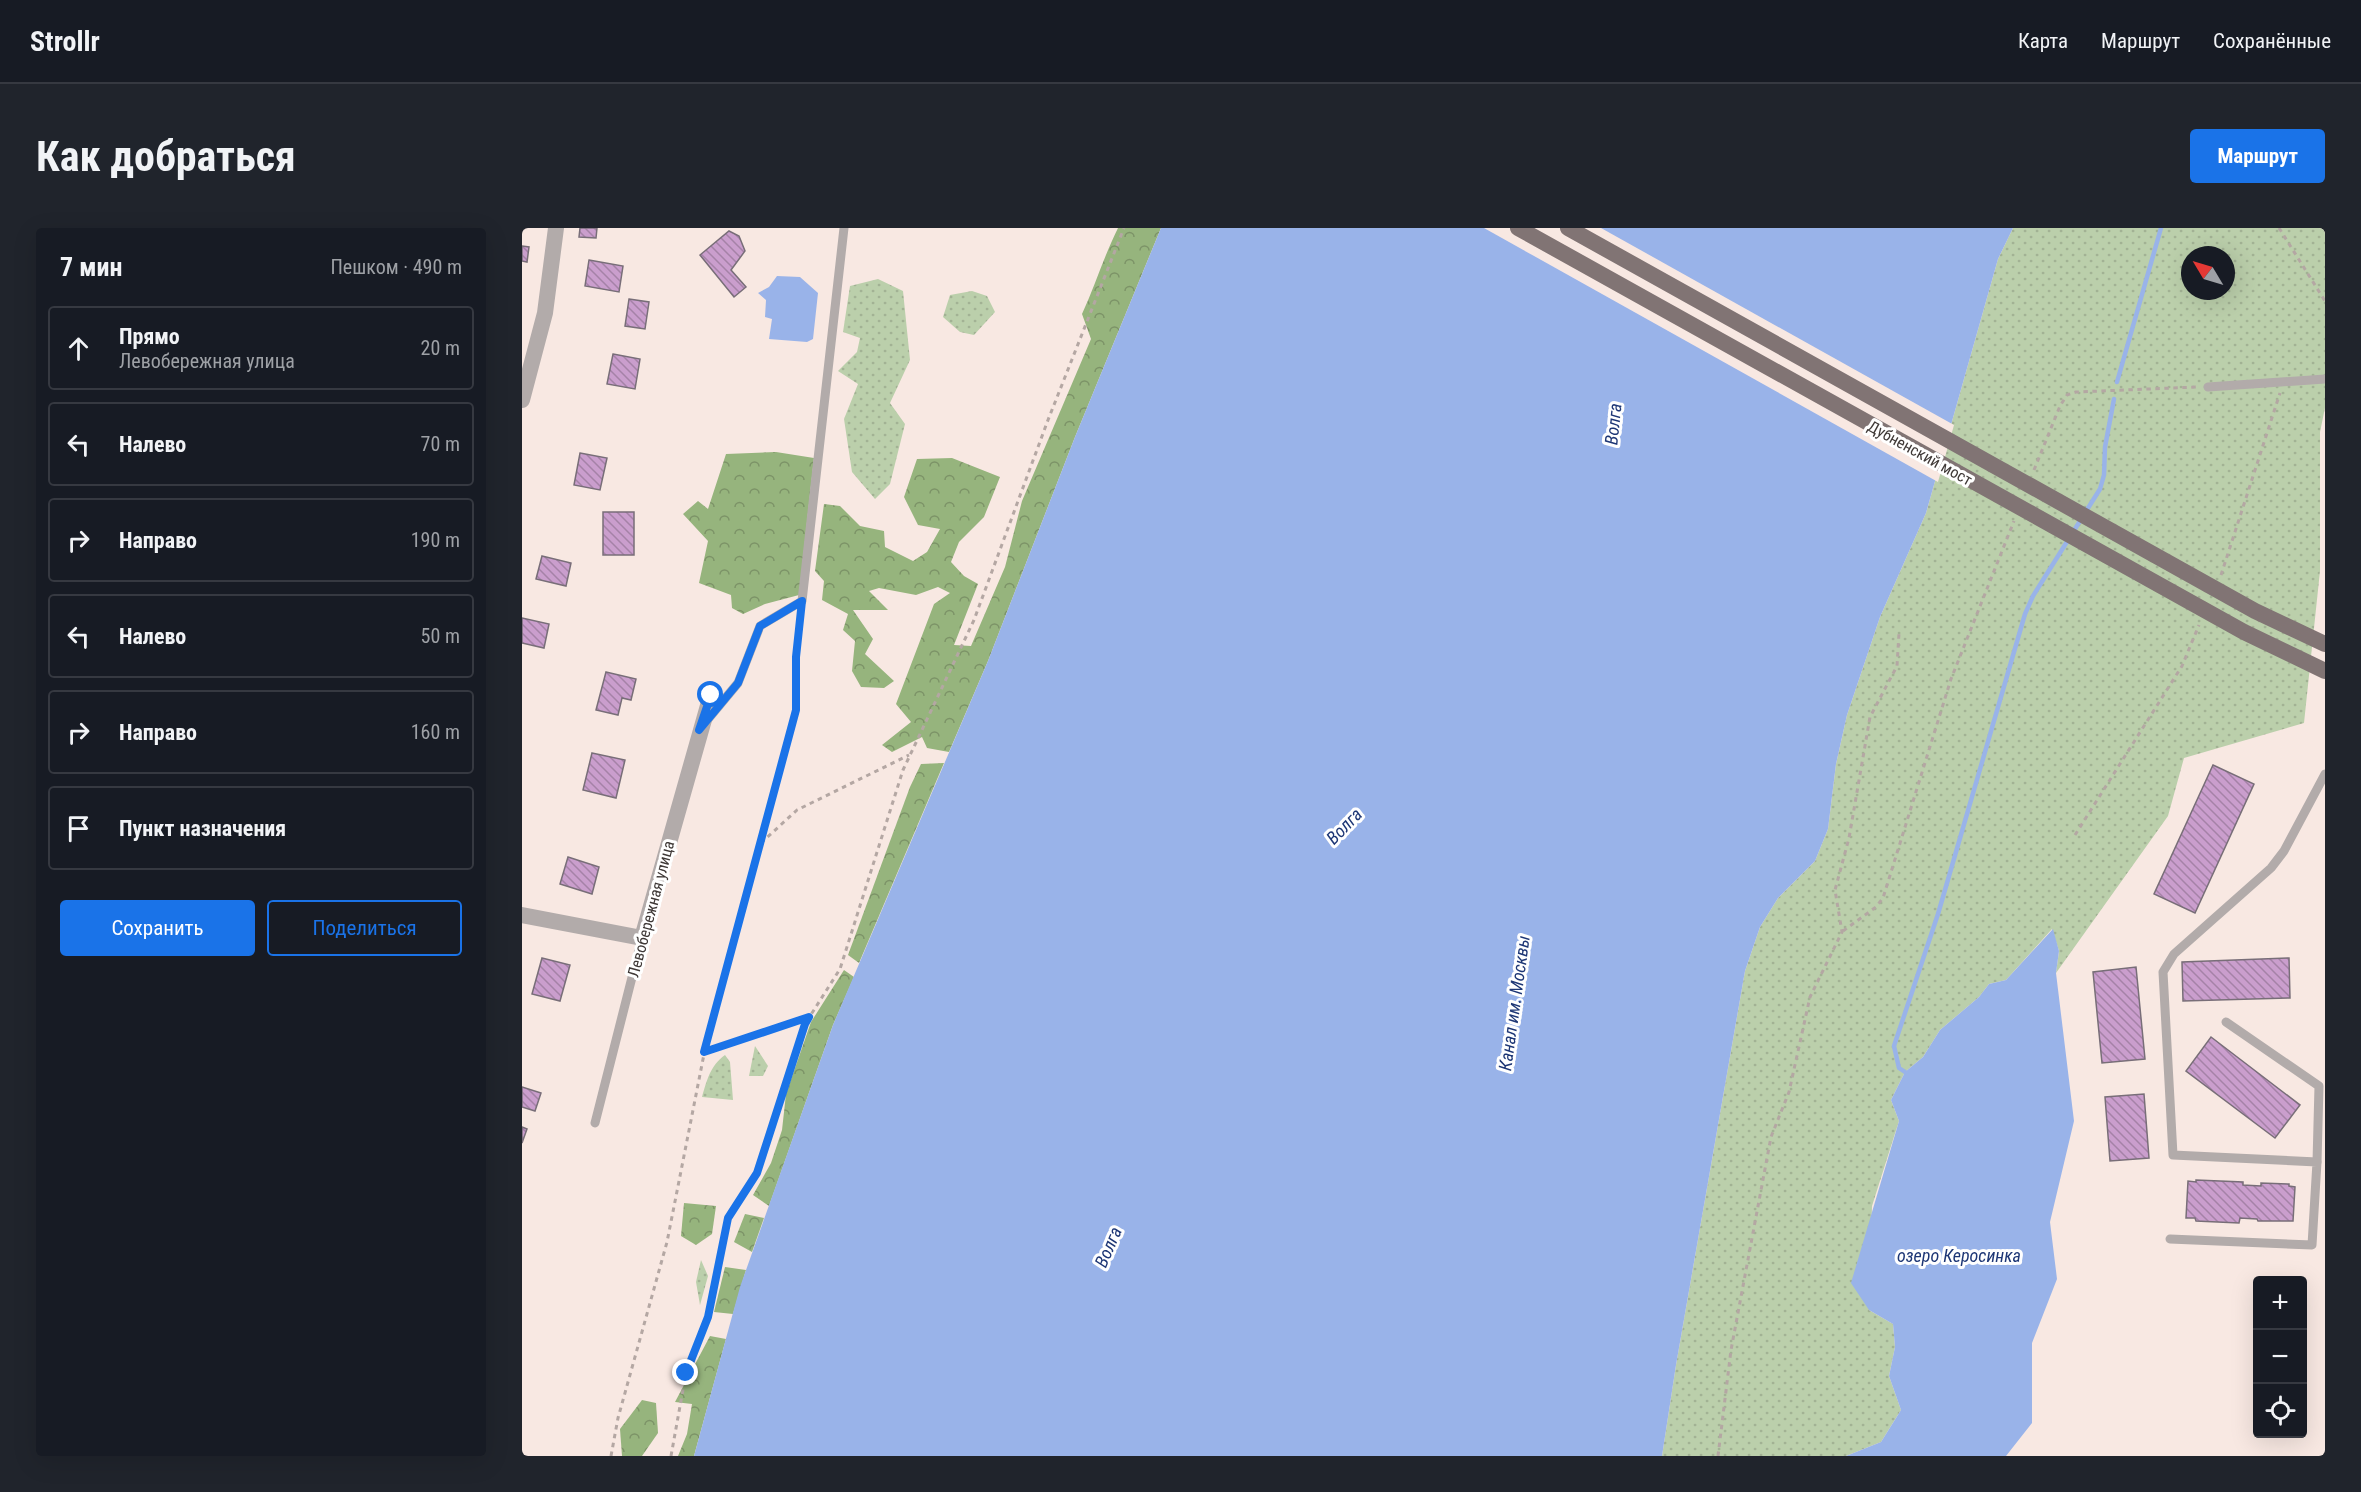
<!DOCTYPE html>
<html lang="ru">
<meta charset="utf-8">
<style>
:root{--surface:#171b24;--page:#20242c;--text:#f1f3f6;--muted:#9ea1a6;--line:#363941;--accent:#1a73e8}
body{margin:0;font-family:"Roboto Condensed",sans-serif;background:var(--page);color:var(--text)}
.controls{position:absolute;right:18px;bottom:18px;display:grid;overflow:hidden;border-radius:6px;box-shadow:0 6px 24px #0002}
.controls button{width:54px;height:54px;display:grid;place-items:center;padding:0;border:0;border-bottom:2px solid var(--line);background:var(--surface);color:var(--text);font:30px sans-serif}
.compass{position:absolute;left:1659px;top:18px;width:54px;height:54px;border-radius:50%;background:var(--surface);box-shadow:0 6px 24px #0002;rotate:308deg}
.stop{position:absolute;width:18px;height:18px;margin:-14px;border:4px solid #1a73e8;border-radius:50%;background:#fff}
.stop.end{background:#1a73e8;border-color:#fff;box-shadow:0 2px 6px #0008}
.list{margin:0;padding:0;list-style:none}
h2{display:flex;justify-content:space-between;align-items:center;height:78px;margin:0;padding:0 24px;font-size:26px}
h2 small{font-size:20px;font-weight:400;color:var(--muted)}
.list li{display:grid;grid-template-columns:39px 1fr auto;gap:18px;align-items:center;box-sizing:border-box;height:84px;margin:0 12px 12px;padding:0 12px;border:2px solid var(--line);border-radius:6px}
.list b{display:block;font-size:22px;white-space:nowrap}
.list p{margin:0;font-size:20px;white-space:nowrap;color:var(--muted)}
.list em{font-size:20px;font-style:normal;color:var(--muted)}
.actions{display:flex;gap:12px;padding:18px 24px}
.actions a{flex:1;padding:14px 0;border:2px solid var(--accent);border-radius:6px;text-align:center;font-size:21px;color:var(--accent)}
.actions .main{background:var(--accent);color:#fff}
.icon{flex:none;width:33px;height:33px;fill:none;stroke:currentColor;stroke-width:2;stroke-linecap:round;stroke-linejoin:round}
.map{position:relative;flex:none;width:1803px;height:1228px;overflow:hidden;border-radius:6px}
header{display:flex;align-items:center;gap:36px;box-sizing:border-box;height:84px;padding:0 30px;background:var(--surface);border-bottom:2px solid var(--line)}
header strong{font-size:28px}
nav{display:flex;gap:33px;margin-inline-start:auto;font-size:21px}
.intro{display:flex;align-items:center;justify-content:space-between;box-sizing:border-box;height:144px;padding:0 36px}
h1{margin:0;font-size:42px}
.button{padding:15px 27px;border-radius:6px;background:var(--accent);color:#fff;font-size:21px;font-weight:700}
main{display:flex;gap:36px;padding:0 36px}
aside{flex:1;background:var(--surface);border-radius:6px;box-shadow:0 6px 24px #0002}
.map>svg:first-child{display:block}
</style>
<header>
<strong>Strollr</strong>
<nav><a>Карта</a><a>Маршрут</a><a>Сохранённые</a></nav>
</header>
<div class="intro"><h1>Как добраться</h1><a class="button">Маршрут</a></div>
<main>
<aside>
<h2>7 мин<small>Пешком · 490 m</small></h2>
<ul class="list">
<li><svg class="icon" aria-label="ahead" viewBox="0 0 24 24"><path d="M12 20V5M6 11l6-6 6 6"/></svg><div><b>Прямо</b><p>Левобережная улица</p></div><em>20 m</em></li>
<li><svg class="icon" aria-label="left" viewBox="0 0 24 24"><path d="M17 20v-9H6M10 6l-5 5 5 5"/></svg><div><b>Налево</b></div><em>70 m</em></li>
<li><svg class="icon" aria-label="right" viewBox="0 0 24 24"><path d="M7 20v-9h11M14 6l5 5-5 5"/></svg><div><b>Направо</b></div><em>190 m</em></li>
<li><svg class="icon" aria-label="left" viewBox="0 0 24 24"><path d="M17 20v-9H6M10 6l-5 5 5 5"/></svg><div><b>Налево</b></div><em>50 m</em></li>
<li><svg class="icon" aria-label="right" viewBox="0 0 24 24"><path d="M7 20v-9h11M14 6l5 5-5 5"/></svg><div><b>Направо</b></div><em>160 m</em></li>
<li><svg class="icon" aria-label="arrive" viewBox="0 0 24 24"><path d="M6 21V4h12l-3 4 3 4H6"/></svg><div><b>Пункт назначения</b></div></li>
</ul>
<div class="actions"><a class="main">Сохранить</a><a>Поделиться</a></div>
</aside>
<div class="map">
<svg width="1803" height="1228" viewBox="0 0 1803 1228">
<defs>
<pattern id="grass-dots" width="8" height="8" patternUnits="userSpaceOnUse" patternTransform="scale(1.5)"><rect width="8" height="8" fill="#bbcfab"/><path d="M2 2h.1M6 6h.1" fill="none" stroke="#a2b294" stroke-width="1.8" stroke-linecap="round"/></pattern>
<pattern id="forest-crowns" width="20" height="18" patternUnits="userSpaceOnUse" patternTransform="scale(1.5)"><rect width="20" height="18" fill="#96b47d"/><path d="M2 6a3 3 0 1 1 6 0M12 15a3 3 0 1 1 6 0" fill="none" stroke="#7c9367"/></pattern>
<pattern id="building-back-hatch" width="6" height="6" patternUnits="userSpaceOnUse" patternTransform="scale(1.5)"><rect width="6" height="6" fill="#ca9ecd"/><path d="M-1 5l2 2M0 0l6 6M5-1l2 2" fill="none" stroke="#a582a7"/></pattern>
</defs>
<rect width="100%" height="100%" fill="#f8e8e2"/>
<g fill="url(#grass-dots)" fill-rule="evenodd">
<path d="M1491 0H1803V180L1798 204V343L1782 495 1662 530 1646 588 1534 745 1537 723 1530 701 1484 752 1467 756 1457 769 1418 802 1401 829 1383 844 1369 872 1377 893 1350 978 1347 1082 1371 1096 1373 1119 1367 1148 1379 1182 1359 1214 1324 1228H1140L1154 1137 1223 743 1238 699 1256 670 1293 633 1306 601 1314 536 1325 487 1358 389 1404 285 1476 31ZM1668 27H1704V63H1668Z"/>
<polygon points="356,51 381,63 388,132 368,175 383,196 368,256 353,271 330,244 322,191 336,156 316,143 335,124 338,110 321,104 328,58"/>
<polygon points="450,63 465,68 473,84 452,107 438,104 421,89 428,67"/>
<polygon points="233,818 246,838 241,848 227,848"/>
<path d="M203 827 208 834 211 872 180 869C185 852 188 838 203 827Z"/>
<polygon points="179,1032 186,1048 178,1077 174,1054"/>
</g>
<g fill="url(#forest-crowns)">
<path d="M596 0H639L553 209 466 433 427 524 405 520 400 509 370 524 360 517 389 494 374 476 412 376 428 365 416 359 394 367 357 360 347 363 366 382H331L351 411 343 426 372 453 362 460 339 459 330 443 333 413 321 402 326 386 300 372 302 353 293 343 302 276 318 278 338 298 362 303 363 319 391 333 405 324 418 301 396 297 382 269 395 231 430 230 478 249 462 289 437 314 429 334 442 348 456 356 432 417 449 418 483 339 500 273 569 111 560 86C573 58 582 28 596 0Z"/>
<polygon points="254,224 292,230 277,367 243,376 221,386 210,380 209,367 177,355 186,313 161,286 176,273 186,281 204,226"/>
<polygon points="422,535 337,735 326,727 388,559 399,536"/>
<polygon points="322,742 332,749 311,797 247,978 231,967 249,935 260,902 264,866 289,794"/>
<polygon points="162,975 194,978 190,1006 174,1017 159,1008"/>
<polygon points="223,986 242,990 230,1024 212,1014"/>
<polygon points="203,1039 224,1042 211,1086 192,1084"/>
<polygon points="188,1108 204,1111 172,1228 156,1228 165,1206 170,1176 153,1174"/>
<polygon points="120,1172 134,1175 136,1205 120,1228 100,1228 98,1201"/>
</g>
<g fill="#99b3e9">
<polygon points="639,0 1491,0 1476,31 1404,285 1358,389 1325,487 1314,536 1306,601 1293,633 1256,670 1238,699 1223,743 1154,1137 1140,1228 172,1228 218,1059 311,797 466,433 553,209"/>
<polygon points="255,48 278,49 296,65 291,111 285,114 247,111 250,91 243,89 244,72 236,65 247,59"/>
<polygon points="1531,701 1537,723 1534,745 1552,893 1528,994 1535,1051 1510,1115 1510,1195 1484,1228 1324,1228 1359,1214 1379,1182 1367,1148 1373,1119 1371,1096 1347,1082 1329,1055 1377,893 1369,872 1383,844 1401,829 1418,802 1457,769 1467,756 1484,752"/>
</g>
<polygon fill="#f8e8e2" points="962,0 1079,0 1432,197 1416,254"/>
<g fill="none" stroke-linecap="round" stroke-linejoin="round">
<g stroke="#99b3e9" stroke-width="4.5">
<polyline points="1595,154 1639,0"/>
<polyline points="1383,844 1377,840 1372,818 1416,686 1503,386 1511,368 1578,261 1582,247 1583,219 1592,171"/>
</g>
</g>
<g fill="url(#building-back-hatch)" stroke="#786e78" stroke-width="1.5">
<polygon points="58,0 75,0 74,10 57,9"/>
<polygon points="207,3 217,8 223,23 209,42 224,59 212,69 178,27"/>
<polygon points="0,18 7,19 5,34 0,33"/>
<polygon points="67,32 101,38 97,64 63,58"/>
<polygon points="107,71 127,74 123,101 103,98"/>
<polygon points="91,126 118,131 113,161 85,156"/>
<polygon points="58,225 85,230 78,262 52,257"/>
<rect x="81" y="284" width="31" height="43"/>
<polygon points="20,328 49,335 44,358 14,351"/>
<polygon points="0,390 27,396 22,420 0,415"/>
<polygon points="84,444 114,451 109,472 100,470 96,487 74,482"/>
<polygon points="70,525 103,532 94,570 61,562"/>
<polygon points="1691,537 1732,556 1673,685 1632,666"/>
<polygon points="46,629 77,639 70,666 38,656"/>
<polygon points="20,730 48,737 38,773 10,766"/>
<polygon points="1767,730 1768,770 1661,773 1660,734"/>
<polygon points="1614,739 1623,831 1580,835 1571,744"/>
<polygon points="1689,809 1778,877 1753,910 1664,843"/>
<polygon points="0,859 19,865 13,883 0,879"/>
<polygon points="1622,866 1627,930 1588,933 1583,869"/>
<polygon points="0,899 5,901 0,915"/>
<polygon points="1674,952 1721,954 1721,957 1739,958 1739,955 1767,956 1767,958 1773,959 1771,993 1736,993 1735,991 1718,990 1717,995 1674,993 1673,990 1664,990 1666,953 1674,954"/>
</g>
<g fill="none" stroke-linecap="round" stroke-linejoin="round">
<g stroke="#b4a7a3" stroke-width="3" stroke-dasharray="4.5 4.5" stroke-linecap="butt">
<polyline points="1757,0 1803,73"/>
<polyline points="1512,242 1538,178 1545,167 1554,164 1675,159"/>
<polyline points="1699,347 1758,165"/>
<polyline points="1553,607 1660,438 1677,397"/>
<polyline points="239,615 275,582 387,527"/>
<polyline points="1321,703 1354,679 1361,670 1429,451 1492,293"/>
<polyline points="182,824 286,790"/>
<polyline points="89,1228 96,1190 145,1014 184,816 274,482 274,429 279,387"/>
<polyline points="149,1228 164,1145 186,1089 206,990 235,945 283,796 318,741 381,542 452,392 526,192 602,0"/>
<polyline points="1196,1228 1209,1122 1249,909 1267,864 1288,769 1320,704 1313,662 1327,610 1348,489 1375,438 1377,405"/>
</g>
<g stroke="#b2abaa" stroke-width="9">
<polyline points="1686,159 1803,151"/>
<polyline points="186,491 216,455 238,398 280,373 322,0"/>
<polyline points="1704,794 1797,858 1795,934"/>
<polyline points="73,895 120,710"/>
<polyline points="1648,1011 1790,1017 1795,934 1651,927 1641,744 1652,726 1749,640 1762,623 1803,546"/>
</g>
<polyline stroke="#b2abaa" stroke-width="16" points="0,687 120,710 189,467"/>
<polyline stroke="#b2abaa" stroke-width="16" points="0,172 23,85 34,0"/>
<g stroke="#817474" stroke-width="16">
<polyline points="996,0 1722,404 1803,443"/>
<polyline points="1046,0 1733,383 1803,416"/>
</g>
</g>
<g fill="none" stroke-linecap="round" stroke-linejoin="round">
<polyline stroke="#1a73e8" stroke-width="8" points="164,1145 186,1089 206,990 235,945 283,796 287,789 182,824 274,482 274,429 280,373 238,398 216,455 177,502 189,467"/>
</g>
<g text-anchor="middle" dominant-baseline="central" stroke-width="6" stroke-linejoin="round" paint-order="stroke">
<g font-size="16" fill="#3f3937" stroke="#fff">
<text transform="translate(1398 225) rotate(29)">Дубненский мост</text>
<text transform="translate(129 681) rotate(-75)">Левобережная улица</text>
</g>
<g font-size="18" font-style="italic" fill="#1d3675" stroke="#fff">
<text transform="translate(1091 196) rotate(-84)">Волга</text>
<text transform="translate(822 598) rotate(-46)">Волга</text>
<text transform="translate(992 775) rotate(-82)">Канал им. Москвы</text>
<text transform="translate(586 1019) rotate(-67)">Волга</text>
<text x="1437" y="1027">озеро Керосинка</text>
</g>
</g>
</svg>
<div class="controls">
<button>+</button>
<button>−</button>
<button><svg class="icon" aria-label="locate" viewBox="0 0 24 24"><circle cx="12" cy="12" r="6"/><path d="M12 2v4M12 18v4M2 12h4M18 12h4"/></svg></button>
</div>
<svg class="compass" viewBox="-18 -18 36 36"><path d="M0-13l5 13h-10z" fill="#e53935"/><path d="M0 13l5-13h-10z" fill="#9ea1a6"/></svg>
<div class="stop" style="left:189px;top:467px"></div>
<div class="stop end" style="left:164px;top:1145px"></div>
</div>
</main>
